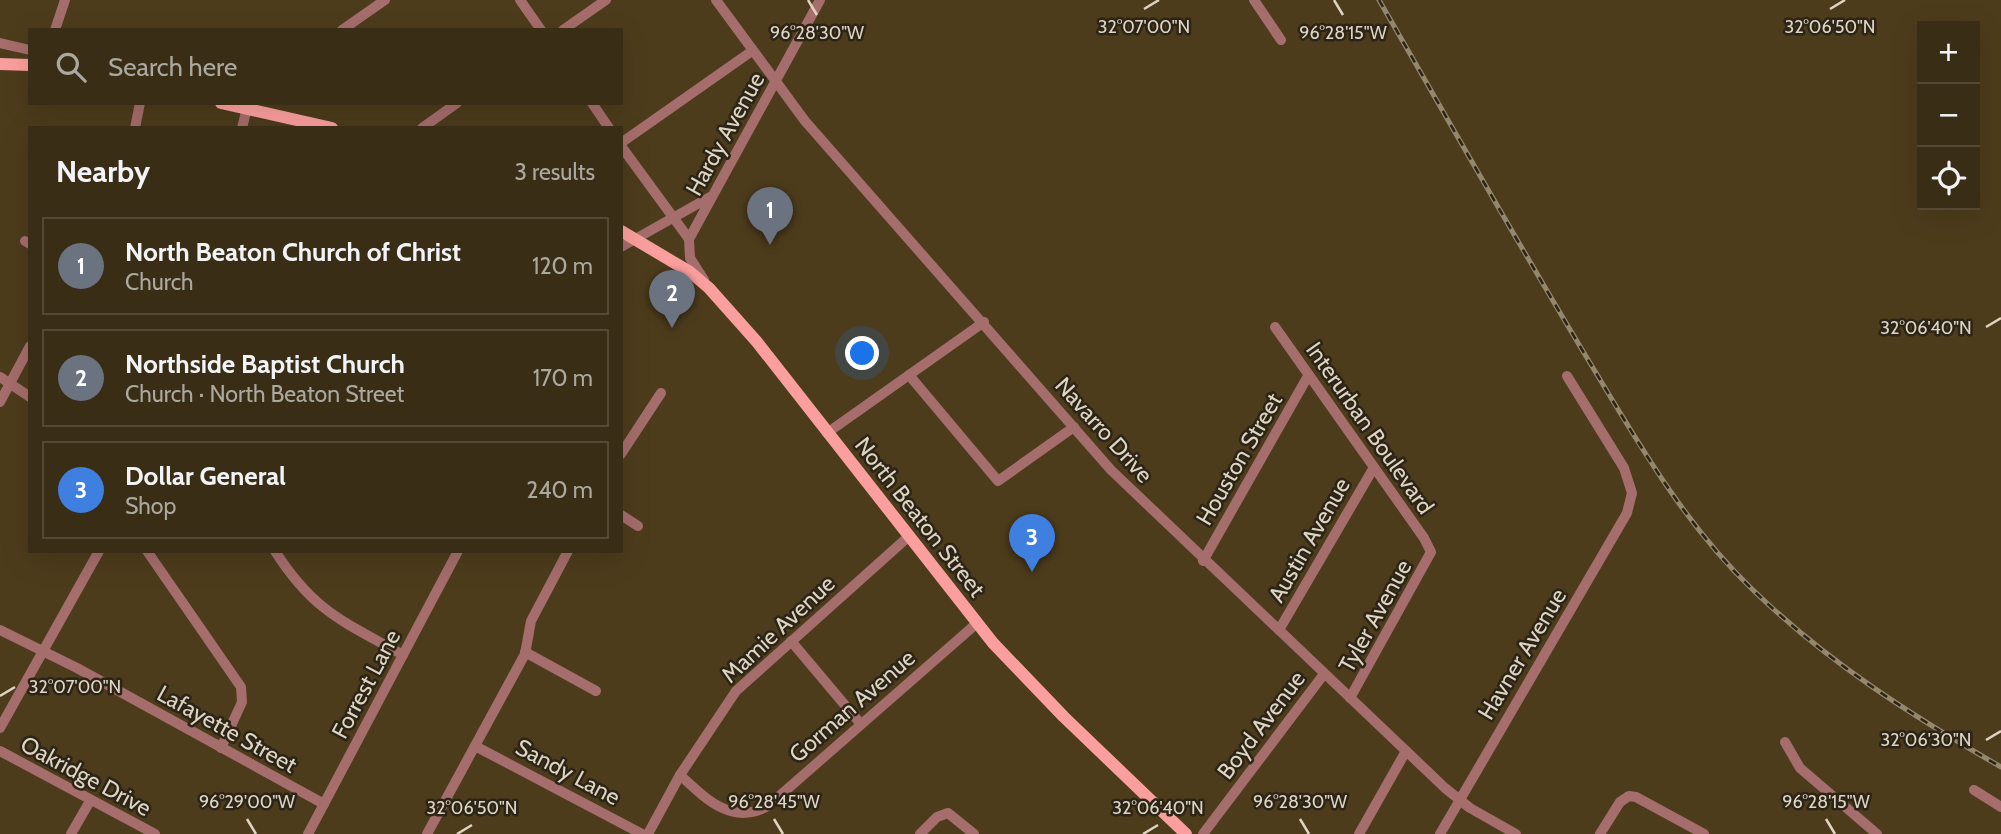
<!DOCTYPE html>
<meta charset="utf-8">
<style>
:root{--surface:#3a2d15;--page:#453922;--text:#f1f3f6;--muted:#aba8a0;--line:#544934;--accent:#95b2f1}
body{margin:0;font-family:Cabin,sans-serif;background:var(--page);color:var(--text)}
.controls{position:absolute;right:21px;top:21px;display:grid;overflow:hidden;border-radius:0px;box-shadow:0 7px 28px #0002}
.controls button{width:63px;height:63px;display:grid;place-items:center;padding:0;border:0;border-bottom:2px solid var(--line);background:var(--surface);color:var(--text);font:35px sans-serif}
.you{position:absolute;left:863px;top:354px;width:24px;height:24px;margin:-18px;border:5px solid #fff;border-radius:50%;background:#1a73e8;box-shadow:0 0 0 10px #1a73e833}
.badge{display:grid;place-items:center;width:46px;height:46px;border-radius:50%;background:var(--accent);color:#fff;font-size:23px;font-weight:700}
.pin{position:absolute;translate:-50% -58px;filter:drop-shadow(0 2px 4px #0008)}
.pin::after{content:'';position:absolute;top:37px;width:24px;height:21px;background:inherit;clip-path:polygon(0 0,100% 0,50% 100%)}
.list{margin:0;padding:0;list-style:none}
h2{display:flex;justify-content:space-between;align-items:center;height:91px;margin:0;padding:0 28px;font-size:30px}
h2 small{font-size:23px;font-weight:400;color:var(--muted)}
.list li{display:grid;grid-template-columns:46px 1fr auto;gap:21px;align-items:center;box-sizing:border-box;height:98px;margin:0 14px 14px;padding:0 14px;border:2px solid var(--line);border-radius:0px}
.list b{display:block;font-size:26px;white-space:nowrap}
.list p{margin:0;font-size:23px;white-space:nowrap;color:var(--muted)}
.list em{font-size:23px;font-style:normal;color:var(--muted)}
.icon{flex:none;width:38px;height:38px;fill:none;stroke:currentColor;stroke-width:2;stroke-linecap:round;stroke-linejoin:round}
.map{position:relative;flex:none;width:2001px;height:834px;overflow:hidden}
.search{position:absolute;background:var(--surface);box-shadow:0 7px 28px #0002;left:28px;top:28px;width:595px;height:77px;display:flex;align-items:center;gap:18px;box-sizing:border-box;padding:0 24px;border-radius:0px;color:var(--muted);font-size:26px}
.panel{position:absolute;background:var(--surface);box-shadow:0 7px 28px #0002;left:28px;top:126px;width:595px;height:427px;border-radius:0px}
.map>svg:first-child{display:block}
</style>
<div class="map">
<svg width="2001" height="834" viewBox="0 0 2001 834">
<rect width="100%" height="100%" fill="#4d3c1c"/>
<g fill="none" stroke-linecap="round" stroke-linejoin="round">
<g stroke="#a56d6c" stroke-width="10">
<polyline points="520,0 541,30"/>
<polyline points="716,0 805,121 1111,470 1445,788 1470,808 1516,834"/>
<polyline points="1254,0 1281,40"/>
<polyline points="55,30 65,0"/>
<polyline points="342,30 385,0"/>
<polyline points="563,30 606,0"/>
<polyline points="0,43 30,50"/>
<polyline points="592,103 609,128"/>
<polyline points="135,128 140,103"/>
<polyline points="242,128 248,104"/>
<polyline points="422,128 457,103"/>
<polyline points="621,143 752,51"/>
<polyline points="621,146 689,239"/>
<polyline points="25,241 30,244"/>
<polyline points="621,247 710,197"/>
<polyline points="704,280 690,258 689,239 820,0"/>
<polyline points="1275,327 1424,538 1431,552 1350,698"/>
<polyline points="909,375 998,481 1074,427"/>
<polyline points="0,377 30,397"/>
<polyline points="0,402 30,346"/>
<polyline points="827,433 984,322"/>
<polyline points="621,454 661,393"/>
<polyline points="621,515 638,526"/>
<polyline points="147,551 241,687 242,702 221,748"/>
<path d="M275 551C314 612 343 621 403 655"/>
<polyline points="1203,561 1308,376"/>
<polyline points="0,630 77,668 324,804"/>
<polyline points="1279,630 1373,469"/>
<polyline points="791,641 860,723"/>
<polyline points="525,652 596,691"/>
<polyline points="0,728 99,551"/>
<polyline points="1785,742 1800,768 1877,834"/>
<polyline points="475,746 642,834"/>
<polyline points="0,751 155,834"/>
<path d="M680 775C706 799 732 826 768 806L976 624"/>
<polyline points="1974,790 2001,807"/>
<polyline points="71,834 90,801"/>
<polyline points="308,834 458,551"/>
<polyline points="427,834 525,654 531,621 568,551"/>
<polyline points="648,834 680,775 736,691 908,537"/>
<polyline points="920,834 937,817 948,813 974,834"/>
<polyline points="1203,834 1324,674"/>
<polyline points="1359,834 1406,751"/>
<polyline points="1440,834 1627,513 1632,493 1624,468 1567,376"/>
<polyline points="1600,834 1620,802 1629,796 1636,797 1704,834"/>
</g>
<g stroke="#fb9f9e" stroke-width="12">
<polyline points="0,64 30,65"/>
<polyline points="221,103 332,128"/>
<polyline points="621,231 690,272 709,288 757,342 993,643 1064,717 1186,834"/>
</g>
<g stroke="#95876e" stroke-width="5">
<path id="rail" d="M1379 0C1446 116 1512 233 1581 348 1632 432 1681 521 1752 589 1827 662 1911 715 2001 767"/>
</g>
<use href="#rail" stroke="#2c2417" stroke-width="2.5" stroke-dasharray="8" stroke-linecap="butt"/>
</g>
<path fill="none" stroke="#ded4c2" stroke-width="2.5" d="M808 0 817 15M1334 0 1343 15M1144 9 1159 0M1830 9 1845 0M1986 327 2001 318M0 696 15 687M1986 740 2001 731M247 819 256 834M774 819 783 834M1300 819 1309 834M1826 819 1835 834M457 834 472 825M1143 834 1158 825"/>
<g text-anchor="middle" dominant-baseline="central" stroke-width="5" stroke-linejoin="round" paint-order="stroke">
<g font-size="23" fill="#ded4c2" stroke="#2c2417">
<text transform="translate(725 134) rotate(-61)">Hardy Avenue</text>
<text transform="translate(1370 428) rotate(55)">Interurban Boulevard</text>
<text transform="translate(1104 430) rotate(48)">Navarro Drive</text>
<text transform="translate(1239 459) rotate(-60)">Houston Street</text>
<text transform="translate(920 517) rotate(52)">North Beaton Street</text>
<text transform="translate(1309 540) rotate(-60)">Austin Avenue</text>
<text transform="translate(1375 616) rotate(-61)">Tyler Avenue</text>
<text transform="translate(778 629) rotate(-43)">Mamie Avenue</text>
<text transform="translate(1522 654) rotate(-59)">Havner Avenue</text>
<text transform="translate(366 684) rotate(-62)">Forrest Lane</text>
<text transform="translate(852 706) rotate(-41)">Gorman Avenue</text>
<text transform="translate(1261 725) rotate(-53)">Boyd Avenue</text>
<text transform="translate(227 729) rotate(29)">Lafayette Street</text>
<text transform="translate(568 772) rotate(28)">Sandy Lane</text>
<text transform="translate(86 776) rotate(28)">Oakridge Drive</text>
</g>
</g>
<g font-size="18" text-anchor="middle" fill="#ded4c2" stroke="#2c2417" stroke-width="5" stroke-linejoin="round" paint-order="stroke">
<text x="1144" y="33">32°07'00"N</text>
<text x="1830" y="33">32°06'50"N</text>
<text x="817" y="39">96°28'30"W</text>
<text x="1343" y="39">96°28'15"W</text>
<text x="1926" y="334">32°06'40"N</text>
<text x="75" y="693">32°07'00"N</text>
<text x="1926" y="746">32°06'30"N</text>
<text x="247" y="808">96°29'00"W</text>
<text x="774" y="808">96°28'45"W</text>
<text x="1300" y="808">96°28'30"W</text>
<text x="1826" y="808">96°28'15"W</text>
<text x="472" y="814">32°06'50"N</text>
<text x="1158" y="814">32°06'40"N</text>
</g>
</svg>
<div class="controls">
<button>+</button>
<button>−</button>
<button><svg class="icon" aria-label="locate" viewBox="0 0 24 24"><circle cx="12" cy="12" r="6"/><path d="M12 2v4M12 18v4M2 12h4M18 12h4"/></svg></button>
</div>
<div class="you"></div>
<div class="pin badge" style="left:770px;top:245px;background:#6b7280">1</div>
<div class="pin badge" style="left:672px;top:328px;background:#6b7280">2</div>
<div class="pin badge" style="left:1032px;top:572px;background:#3f7fe0">3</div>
<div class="search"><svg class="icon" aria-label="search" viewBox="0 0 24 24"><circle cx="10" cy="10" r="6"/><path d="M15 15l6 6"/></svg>Search here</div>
<section class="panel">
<h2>Nearby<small>3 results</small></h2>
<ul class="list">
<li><span class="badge" style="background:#6b7280">1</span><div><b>North Beaton Church of Christ</b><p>Church</p></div><em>120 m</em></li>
<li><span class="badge" style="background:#6b7280">2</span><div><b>Northside Baptist Church</b><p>Church · North Beaton Street</p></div><em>170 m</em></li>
<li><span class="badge" style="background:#3f7fe0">3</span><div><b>Dollar General</b><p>Shop</p></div><em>240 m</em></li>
</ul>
</section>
</div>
